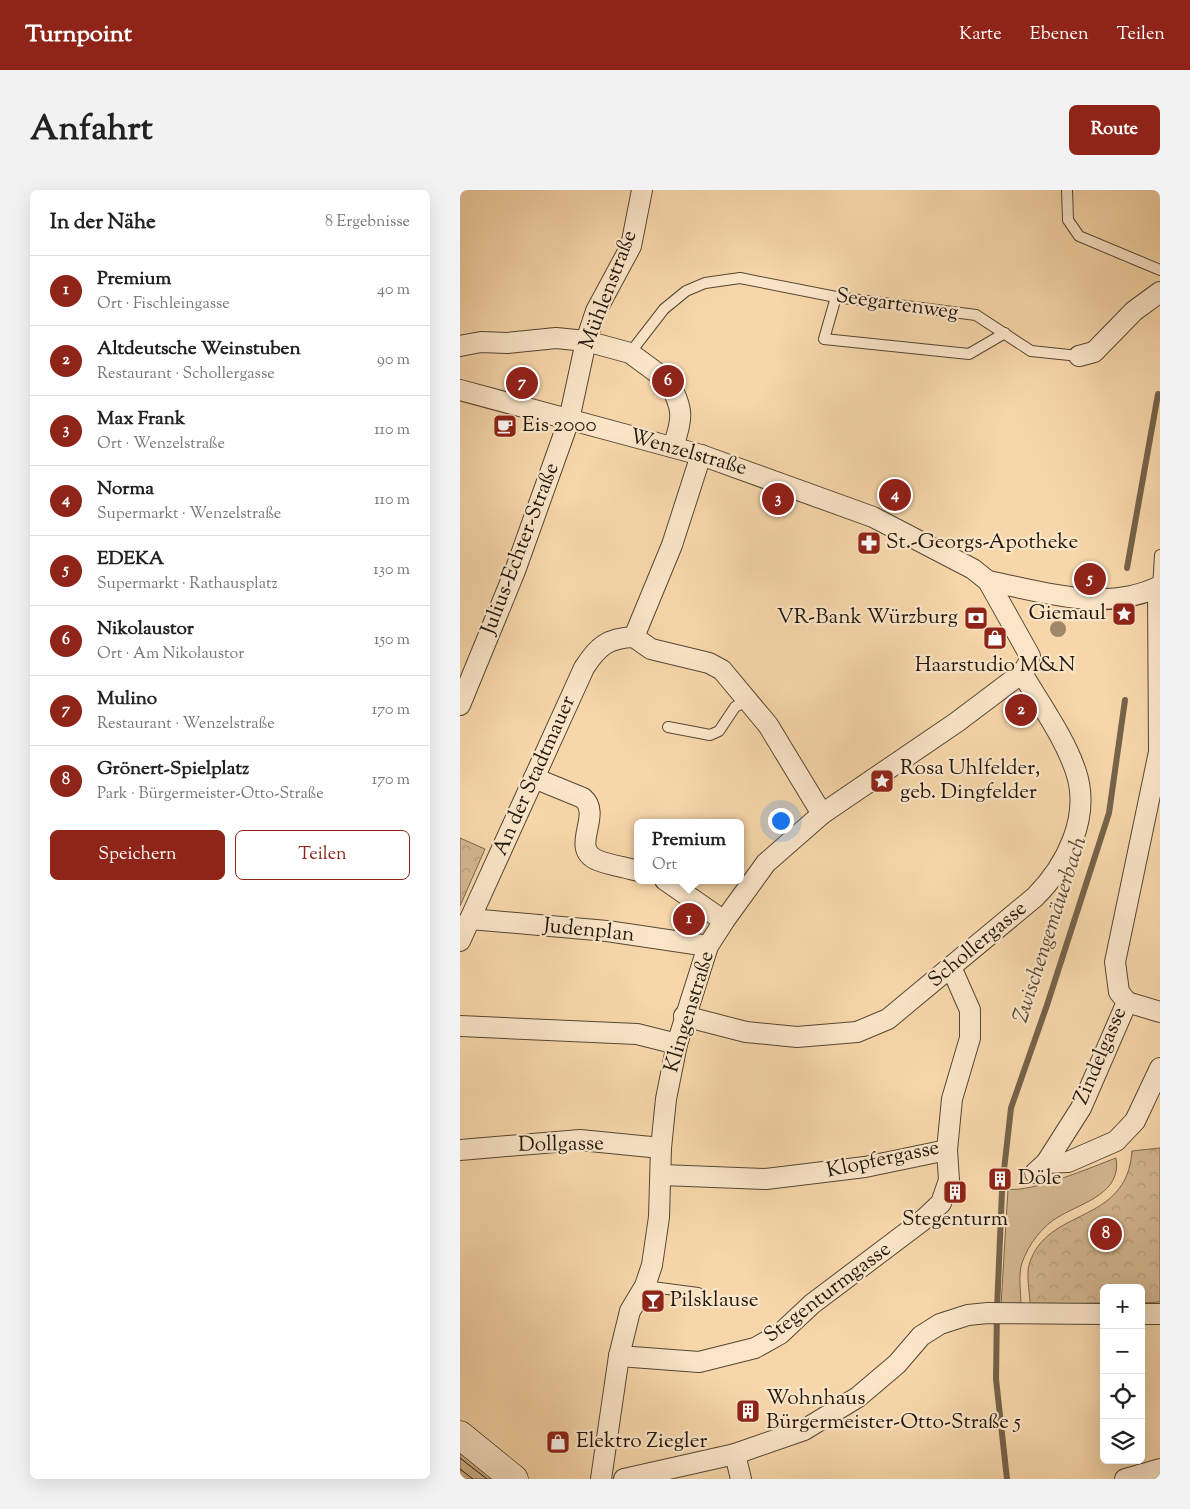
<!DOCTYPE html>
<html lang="de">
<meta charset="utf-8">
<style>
:root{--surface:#fff;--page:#f2f2f2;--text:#222;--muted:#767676;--line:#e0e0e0;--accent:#8f2418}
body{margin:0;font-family:"Sorts Mill Goudy",serif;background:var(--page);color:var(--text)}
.controls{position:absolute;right:15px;bottom:15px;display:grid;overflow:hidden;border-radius:8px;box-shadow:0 5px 20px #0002}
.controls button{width:45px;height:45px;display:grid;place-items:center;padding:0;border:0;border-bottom:1px solid var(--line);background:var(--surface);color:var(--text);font:25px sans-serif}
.you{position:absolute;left:320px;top:630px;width:18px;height:18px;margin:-12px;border:4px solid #fff;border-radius:50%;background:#1a73e8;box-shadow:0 0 0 8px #1a73e833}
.badge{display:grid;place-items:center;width:32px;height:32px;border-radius:50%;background:var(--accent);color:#fff;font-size:16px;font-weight:700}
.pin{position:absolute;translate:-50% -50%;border:2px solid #fff;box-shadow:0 1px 5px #0006}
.popup{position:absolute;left:174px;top:629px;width:110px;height:65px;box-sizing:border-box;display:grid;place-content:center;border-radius:8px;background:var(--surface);filter:drop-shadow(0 1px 4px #0005);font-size:16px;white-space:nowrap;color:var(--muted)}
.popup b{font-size:19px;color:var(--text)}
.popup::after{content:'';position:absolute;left:50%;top:100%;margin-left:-10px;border:10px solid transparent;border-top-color:var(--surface)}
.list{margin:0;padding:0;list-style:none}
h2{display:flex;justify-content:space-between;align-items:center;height:65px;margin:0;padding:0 20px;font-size:21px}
h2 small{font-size:16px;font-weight:400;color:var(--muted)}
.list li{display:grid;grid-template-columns:32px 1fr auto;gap:15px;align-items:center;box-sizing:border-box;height:70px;padding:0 20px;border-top:1px solid var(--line)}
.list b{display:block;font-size:19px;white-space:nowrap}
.list p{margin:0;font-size:16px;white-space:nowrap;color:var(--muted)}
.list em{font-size:16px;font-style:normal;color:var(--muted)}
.actions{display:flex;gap:10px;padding:15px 20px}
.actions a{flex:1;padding:11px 0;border:1px solid var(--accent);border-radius:8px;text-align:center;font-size:18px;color:var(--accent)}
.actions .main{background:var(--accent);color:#fff}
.icon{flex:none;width:28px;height:28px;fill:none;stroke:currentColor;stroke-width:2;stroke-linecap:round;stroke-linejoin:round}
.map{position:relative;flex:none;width:700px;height:1289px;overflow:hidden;border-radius:8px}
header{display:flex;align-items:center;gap:30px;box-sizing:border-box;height:70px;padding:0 25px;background:var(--accent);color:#fff}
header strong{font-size:24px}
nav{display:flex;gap:28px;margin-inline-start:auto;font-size:18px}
.intro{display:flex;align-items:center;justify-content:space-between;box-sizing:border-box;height:120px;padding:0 30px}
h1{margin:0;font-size:35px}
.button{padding:12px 22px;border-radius:8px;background:var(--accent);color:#fff;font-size:18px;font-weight:700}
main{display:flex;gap:30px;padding:0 30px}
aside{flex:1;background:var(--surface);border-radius:8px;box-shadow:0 5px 20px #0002}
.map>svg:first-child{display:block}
</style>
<header>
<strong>Turnpoint</strong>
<nav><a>Karte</a><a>Ebenen</a><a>Teilen</a></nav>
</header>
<div class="intro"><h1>Anfahrt</h1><a class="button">Route</a></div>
<main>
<aside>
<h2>In der Nähe<small>8 Ergebnisse</small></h2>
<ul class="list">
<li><span class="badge">1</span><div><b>Premium</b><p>Ort · Fischleingasse</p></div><em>40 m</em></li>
<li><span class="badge">2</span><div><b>Altdeutsche Weinstuben</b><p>Restaurant · Schollergasse</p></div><em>90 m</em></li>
<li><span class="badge">3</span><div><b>Max Frank</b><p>Ort · Wenzelstraße</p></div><em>110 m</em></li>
<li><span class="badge">4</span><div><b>Norma</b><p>Supermarkt · Wenzelstraße</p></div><em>110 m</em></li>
<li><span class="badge">5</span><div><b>EDEKA</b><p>Supermarkt · Rathausplatz</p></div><em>130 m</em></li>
<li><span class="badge">6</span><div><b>Nikolaustor</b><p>Ort · Am Nikolaustor</p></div><em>150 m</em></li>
<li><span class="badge">7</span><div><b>Mulino</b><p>Restaurant · Wenzelstraße</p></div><em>170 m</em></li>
<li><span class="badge">8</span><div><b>Grönert-Spielplatz</b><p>Park · Bürgermeister-Otto-Straße</p></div><em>170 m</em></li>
</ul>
<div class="actions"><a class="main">Speichern</a><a>Teilen</a></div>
</aside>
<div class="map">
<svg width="700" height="1289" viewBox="0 0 700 1289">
<defs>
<pattern id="forest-crowns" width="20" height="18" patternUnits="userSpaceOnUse" patternTransform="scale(1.25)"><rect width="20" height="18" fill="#d3b68f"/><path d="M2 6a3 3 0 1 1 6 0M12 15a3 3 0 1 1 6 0" fill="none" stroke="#b59c7a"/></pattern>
</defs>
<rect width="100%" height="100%" fill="#f7d7aa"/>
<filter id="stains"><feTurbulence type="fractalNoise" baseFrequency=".004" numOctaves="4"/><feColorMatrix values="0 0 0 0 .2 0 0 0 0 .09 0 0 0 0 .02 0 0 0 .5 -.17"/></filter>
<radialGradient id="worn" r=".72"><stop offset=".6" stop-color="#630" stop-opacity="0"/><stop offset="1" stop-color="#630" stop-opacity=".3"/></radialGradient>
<g fill="#d3b68f" stroke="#7a664e">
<path d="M656 968C662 1003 624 1012 600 1026 583 1035 568 1055 562 1073 558 1085 561 1103 561 1116H541L548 999C571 1003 632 977 656 968Z"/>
<polygon points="0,1257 41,1289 0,1289"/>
</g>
<g fill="url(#forest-crowns)" stroke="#7a664e">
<polygon points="0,648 25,659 0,716"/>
<path d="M700 958V1112L681 1113V1098H644V1113L570 1114C570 1103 566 1086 569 1075 586 1016 667 1036 672 961Z"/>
</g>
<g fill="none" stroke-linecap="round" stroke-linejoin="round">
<g stroke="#76634a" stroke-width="6">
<polyline points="667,378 698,204"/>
<polyline points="544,980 551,918 587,815 649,623 665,510"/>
<polyline points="542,1001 537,1119 536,1189 547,1289"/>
</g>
<g stroke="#564734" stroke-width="12">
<g id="lane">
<polyline points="607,0 608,30 619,46 700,80"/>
<polyline points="376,107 364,149 509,164 545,143"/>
<polyline points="170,163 204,119 226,101 245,93 280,88 376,107 516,125 571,161 619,166"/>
<polyline points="698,398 700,365"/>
<polyline points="208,537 250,545 259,541 275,517 286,511"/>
<polyline points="185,1096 238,1103"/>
</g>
</g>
<g stroke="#564734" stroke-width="22">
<g id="street">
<path d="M0 156 21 152 47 153 96 148 126 151 170 163 208 191C224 219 223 228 213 257"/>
<polyline points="619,166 634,162 674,121 700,102"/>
<polyline points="0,200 241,265 413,327 513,379 528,391 570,466 568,474 562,483 497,532 362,624 306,673 264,731 248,756 217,854 206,909 201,958 199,1027 192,1075 185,1096 170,1121 159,1166 141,1289"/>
<path d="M528 391C584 402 645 423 700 396"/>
<polyline points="174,447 191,459 249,473 262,480 308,535 362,624"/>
<polyline points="174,447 212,355 241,265"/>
<polyline points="0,515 55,381 109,230 126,151 136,121 171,56 182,0"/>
<path d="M74 588 123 608C143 625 109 658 137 670 149 675 164 677 178 681"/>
<polyline points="205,690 264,731"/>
<polyline points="10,729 147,741 248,756"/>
<path d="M0 751 124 478C138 456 148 448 174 447"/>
<polyline points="667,812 659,802 655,772 699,562 698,398"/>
<polyline points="667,812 700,822"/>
<path d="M224 826 286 842 337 847 397 842 428 829 575 707C606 676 631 627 616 582 605 548 580 514 562 483"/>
<polyline points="0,836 177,844 217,854"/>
<polyline points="0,960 120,950 201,958"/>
<polyline points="586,973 621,918 667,812"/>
<polyline points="575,983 586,973 608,972 656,951 675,931 700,878"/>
<polyline points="202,985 306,989 405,977 487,960 492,909 510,848 510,820 491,777"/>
<polyline points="681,1124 700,1124"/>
<polyline points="159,1166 239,1172 295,1158 320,1144 352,1114 462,1031 481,1013 489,990 487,960"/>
<polyline points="275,1264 281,1289"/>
<polyline points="164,1289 275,1264 344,1240 398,1207 437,1174 461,1146 480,1134 508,1125 528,1123 644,1124"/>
<polyline points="665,1289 700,1279"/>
</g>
</g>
<g stroke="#21170c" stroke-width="29">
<polyline id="secondary" points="0,1245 54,1289"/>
</g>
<use href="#lane" stroke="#fae5c8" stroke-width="10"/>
<use href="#street" stroke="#fae5c8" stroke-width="20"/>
<use href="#secondary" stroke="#fae5c8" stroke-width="28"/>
<g stroke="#21170c" stroke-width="1">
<polyline points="0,1268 27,1289"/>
<polyline points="0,1279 13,1289"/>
</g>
</g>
<circle fill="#9e8869" cx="598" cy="439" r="8"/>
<defs>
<g id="cafe-square" transform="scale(1.25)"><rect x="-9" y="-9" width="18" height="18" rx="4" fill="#8f2418" stroke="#fae5c8"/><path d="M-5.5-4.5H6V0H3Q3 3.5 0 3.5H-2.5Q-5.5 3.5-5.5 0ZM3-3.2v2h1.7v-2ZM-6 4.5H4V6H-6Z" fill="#fff"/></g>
<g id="pharmacy-square" transform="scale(1.25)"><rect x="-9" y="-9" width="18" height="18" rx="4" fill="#8f2418" stroke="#fae5c8"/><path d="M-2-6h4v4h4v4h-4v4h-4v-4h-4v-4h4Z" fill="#fff"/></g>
<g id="sight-square" transform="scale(1.25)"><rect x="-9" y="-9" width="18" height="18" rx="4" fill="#8f2418" stroke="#fae5c8"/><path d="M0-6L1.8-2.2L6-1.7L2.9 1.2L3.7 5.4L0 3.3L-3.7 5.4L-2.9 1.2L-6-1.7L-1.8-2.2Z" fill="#fff"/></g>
<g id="bank-square" transform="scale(1.25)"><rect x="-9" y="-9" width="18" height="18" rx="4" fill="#8f2418" stroke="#fae5c8"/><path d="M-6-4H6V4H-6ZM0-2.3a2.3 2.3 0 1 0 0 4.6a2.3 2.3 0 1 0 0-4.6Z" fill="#fff"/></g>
<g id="shop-square" transform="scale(1.25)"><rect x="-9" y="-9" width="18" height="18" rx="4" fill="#8f2418" stroke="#fae5c8"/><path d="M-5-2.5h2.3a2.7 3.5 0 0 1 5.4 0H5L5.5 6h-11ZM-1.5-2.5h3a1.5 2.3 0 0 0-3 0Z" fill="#fff"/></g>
<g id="building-square" transform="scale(1.25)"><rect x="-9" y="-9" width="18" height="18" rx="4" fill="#8f2418" stroke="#fae5c8"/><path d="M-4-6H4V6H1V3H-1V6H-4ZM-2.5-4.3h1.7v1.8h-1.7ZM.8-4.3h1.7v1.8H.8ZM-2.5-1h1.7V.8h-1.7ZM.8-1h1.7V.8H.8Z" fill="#fff"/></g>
<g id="bar-square" transform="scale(1.25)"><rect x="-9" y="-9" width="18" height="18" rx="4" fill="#8f2418" stroke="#fae5c8"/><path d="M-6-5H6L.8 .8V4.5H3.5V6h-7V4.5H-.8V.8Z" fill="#fff"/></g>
</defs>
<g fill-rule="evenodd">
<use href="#cafe-square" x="45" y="236"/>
<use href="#pharmacy-square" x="409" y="353"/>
<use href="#sight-square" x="664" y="424"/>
<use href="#bank-square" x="516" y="428"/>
<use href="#shop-square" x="535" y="448"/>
<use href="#sight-square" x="422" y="591"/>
<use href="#building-square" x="540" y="989"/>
<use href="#building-square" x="495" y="1002"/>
<use href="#bar-square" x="193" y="1111"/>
<use href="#building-square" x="288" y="1221"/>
<use href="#shop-square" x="98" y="1252"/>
</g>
<g text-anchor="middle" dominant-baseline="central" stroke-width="4.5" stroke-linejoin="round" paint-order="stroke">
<g font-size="21" fill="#21170c" stroke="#fae5c8">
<text transform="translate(149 100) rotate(-69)">Mühlenstraße</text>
<text transform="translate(437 115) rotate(8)">Seegartenweg</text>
<text transform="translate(228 263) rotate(16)">Wenzelstraße</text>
<text transform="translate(61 359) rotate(-69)">Julius-Echter-Straße</text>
<text transform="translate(75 586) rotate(-66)">An der Stadtmauer</text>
<text transform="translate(129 741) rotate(6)">Judenplan</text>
<text transform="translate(518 755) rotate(-40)">Schollergasse</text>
<text transform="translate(230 822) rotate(-73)">Klingenstraße</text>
<text transform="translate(641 866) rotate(-67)">Zindelgasse</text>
<text transform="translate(101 955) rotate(-1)">Dollgasse</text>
<text transform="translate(423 970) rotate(-12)">Klopfergasse</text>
<text transform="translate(368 1103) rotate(-37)">Stegenturmgasse</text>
</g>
<g font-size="21" fill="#21170c" stroke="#fae5c8" text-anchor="start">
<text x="62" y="236">Eis 2000</text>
<text x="426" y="353">St.-Georgs-Apotheke</text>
<text x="646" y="424" text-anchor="end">Giemaul</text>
<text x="498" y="428" text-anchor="end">VR-Bank Würzburg</text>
<text x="535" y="476" text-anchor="middle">Haarstudio M&amp;N</text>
<text x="440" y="579">Rosa Uhlfelder,<tspan x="440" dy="24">geb. Dingfelder</tspan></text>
<text x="558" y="989">Döle</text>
<text x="495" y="1030" text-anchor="middle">Stegenturm</text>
<text x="210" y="1111">Pilsklause</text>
<text x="306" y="1209">Wohnhaus<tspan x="306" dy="24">Bürgermeister-Otto-Straße 5</tspan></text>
<text x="116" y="1252">Elektro Ziegler</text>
</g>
<g font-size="22" font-style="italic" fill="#594a36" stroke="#fae5c8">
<text transform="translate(591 740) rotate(-72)">Zwischengemäuerbach</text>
</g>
</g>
<rect width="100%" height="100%" filter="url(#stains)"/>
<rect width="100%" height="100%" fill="url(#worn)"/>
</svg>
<div class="controls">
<button>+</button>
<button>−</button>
<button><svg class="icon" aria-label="locate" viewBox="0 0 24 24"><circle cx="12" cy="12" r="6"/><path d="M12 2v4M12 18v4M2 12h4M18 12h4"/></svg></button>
<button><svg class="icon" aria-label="layers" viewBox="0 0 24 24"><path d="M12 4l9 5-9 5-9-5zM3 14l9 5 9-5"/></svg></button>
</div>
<div class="you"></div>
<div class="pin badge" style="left:229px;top:729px">1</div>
<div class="popup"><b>Premium</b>Ort</div>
<div class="pin badge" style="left:561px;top:520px">2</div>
<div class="pin badge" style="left:318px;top:309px">3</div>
<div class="pin badge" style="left:435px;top:305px">4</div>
<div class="pin badge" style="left:630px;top:389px">5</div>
<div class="pin badge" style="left:208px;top:191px">6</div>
<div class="pin badge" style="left:62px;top:193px">7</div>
<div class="pin badge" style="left:646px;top:1044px">8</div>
</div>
</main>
